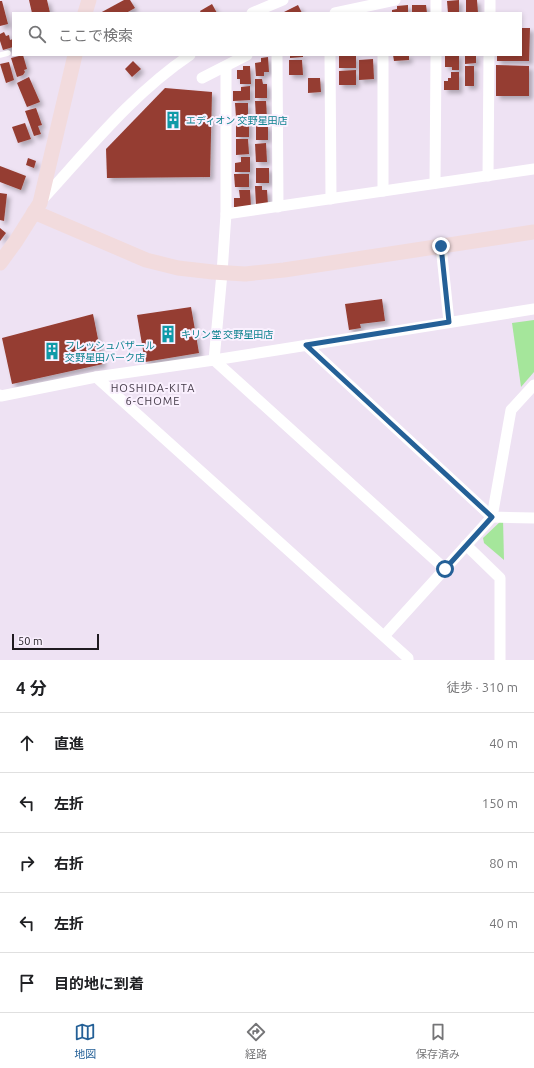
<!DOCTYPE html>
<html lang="ja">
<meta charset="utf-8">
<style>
:root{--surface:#fff;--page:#f2f2f2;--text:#202124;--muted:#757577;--line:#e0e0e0;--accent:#246097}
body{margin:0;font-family:Ubuntu,"Noto Sans JP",sans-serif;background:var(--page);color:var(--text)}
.scale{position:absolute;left:12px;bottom:10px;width:87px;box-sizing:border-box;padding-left:4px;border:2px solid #1f1a20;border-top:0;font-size:11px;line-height:14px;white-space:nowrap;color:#1f1a20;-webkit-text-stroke:3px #faf0fe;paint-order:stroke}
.stop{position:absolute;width:12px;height:12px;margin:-9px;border:3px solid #246097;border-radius:50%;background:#fff}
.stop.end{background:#246097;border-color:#fff;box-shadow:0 1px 4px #0008}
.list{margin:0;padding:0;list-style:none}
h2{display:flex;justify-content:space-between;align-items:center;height:52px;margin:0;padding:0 16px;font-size:17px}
h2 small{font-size:13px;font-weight:400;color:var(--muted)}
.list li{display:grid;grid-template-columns:26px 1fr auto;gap:12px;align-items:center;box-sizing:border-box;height:60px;padding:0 16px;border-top:1px solid var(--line)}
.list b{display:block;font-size:15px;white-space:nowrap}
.list em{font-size:13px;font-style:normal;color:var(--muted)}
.icon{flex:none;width:22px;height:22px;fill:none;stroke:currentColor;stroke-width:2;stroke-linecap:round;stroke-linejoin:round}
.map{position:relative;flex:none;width:534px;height:660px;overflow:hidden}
.search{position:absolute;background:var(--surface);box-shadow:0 2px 6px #0003;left:12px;right:12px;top:12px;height:44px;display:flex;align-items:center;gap:10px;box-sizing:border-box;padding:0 14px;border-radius:0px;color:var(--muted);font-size:15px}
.sheet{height:352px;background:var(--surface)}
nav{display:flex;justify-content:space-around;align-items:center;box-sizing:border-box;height:56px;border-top:1px solid var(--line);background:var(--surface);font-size:11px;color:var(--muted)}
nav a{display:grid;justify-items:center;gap:2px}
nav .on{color:var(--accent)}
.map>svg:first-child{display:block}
</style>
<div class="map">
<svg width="534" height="660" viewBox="0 0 534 660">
<defs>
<filter id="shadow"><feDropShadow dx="3.5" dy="3.5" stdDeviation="2" flood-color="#0004"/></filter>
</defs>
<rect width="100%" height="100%" fill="#eee2f3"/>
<g fill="#a5e69b">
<polygon points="534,320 534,372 521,387 512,323"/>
<polygon points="503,519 504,560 484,543 483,538"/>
</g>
<g fill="#953c30" filter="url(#shadow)">
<polygon points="29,0 47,0 50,13 32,13"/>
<polygon points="124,0 130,0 135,8 126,13 100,13"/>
<polygon points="459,0 459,13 448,13 447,1"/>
<polygon points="466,0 477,0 478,13 466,13"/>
<polygon points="0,1 2,1 8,24 0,26"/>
<polygon points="212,4 217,13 201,13 200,11"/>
<polygon points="298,5 302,13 285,13 284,12"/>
<polygon points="408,5 408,13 392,13 392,10 397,9 397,6"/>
<polygon points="412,5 426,5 427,13 412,13"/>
<polygon points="521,28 530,28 529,61 497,61 497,55 521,55"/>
<polygon points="4,32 6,36 9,35 10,40 13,39 13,47 3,50 0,41 0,34"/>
<polygon points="23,55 27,69 24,70 25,72 23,75 17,77 11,58"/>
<polygon points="290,55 303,55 303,57 290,58"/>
<polygon points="393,55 409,55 409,60 394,61"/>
<polygon points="445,55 459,55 459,70 452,70 452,67 445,67"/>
<polygon points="465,55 476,55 476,63 465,64"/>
<rect x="339" y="56" width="17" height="12"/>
<polygon points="268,57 269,72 264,72 264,76 256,76 255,63 261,62 261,58"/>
<polygon points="373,59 374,79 359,80 359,60"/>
<polygon points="289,60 302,60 303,75 289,75"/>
<polygon points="133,61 141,69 132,77 125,69"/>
<polygon points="9,62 14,80 6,83 0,64"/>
<polygon points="496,65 529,66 529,96 496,96"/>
<polygon points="243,66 250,66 251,84 240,84 240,79 237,79 237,70 243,70"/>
<rect x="465" y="66" width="9" height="20"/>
<polygon points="356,70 356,85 339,85 339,71"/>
<polygon points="451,72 459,72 459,90 444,90 444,81 448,81 448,78 451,78"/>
<polygon points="29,77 40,102 27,107 17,83"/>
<polygon points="308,78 320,78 321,92 308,93"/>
<polygon points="255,79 262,79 263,84 267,84 267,98 255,98"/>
<polygon points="250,86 250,100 233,101 233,91 241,91 241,87"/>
<polygon points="165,88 212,92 210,177 107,178 106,149"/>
<polygon points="255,101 266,101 267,118 256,118"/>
<polygon points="235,103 248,103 248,117 236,117"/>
<polygon points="36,108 42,125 38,126 41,134 34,136 25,111"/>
<polygon points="241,120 249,120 249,137 236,137 236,124 241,124"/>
<polygon points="256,121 264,121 264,126 268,125 268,140 256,140"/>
<polygon points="25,123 31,139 18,143 12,127"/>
<polygon points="236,139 248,139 249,154 236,155"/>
<polygon points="266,143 267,162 256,162 255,144"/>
<polygon points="241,157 250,157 250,172 235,172 235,163 241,162"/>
<polygon points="28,158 36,161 34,168 26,165"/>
<polygon points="0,166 26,176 21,190 0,182"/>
<rect x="256" y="168" width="13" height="15"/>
<polygon points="234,174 249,174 249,187 235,187"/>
<polygon points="255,186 262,186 262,190 267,190 268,205 256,205"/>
<polygon points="239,190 250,190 251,207 234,207 234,198 240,198"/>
<polygon points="0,193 7,194 4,221 0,220"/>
<polygon points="0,228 6,233 0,241"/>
<polygon points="382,299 385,321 360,324 361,328 349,330 345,304"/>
<polygon points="191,307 199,353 145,362 137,315"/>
<polygon points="93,314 103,364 12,384 2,338"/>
</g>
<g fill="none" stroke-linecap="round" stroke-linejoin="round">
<polyline stroke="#fff" stroke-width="5.5" points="0,55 8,53"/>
<g stroke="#fff" stroke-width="11">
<polyline points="252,13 283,0"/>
<polyline points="335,13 395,0"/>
<polyline points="436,13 436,0"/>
<polyline points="490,13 490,0"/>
<polyline points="277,55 278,207"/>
<polyline points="330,55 331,199"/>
<polyline points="383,55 383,191"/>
<polyline points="226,67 226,214 222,273 214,360 445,569"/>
<polyline points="202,78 247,55"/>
<polyline points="488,176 489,55"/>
<polyline points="435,183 436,55"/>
<path d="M41 201C88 150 132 94 190 55"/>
<polyline points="226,214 534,169"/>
<polyline points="441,246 449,322"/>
<polyline points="306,345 492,517 534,518"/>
<polyline points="96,377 408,658 408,660"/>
<polyline points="0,395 1,396 96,377 214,360 534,309"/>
<polyline points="466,545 500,578 500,660"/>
<polyline points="384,636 492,517 511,410 534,385"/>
</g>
<g stroke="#f2dbdd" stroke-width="15">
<polyline points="85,13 89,0"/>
<polyline points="34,212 146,260 178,268 213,272 245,274 284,270 534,232"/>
<polyline points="0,263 16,241 40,203 75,55"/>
</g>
</g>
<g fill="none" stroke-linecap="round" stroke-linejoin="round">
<polyline stroke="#246097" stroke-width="5" points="441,246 449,322 306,345 492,517 445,569"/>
</g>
<defs>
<g id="building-bare" transform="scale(1.38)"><path d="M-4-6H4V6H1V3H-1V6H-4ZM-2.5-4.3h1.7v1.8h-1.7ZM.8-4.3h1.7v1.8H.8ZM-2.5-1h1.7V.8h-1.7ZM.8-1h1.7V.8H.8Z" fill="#0f9aa8" stroke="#faf0fe" stroke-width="2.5" paint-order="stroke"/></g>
</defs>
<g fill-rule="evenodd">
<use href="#building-bare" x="173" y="120"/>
<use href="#building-bare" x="168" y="334"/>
<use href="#building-bare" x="52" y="351"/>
</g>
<g text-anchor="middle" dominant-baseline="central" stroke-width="4" stroke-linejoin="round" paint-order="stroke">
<g font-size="10" fill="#0d838f" stroke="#faf0fe" text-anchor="start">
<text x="186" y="120">エディオン 交野星田店</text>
<text x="181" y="334">キリン堂 交野星田店</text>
<text x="65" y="345">フレッシュバザール<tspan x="65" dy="12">交野星田パーク店</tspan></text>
</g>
<g font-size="11" letter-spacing="1" fill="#423846" stroke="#faf0fe">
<text x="153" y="388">HOSHIDA-KITA<tspan x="153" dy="13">6-CHOME</tspan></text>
</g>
</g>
</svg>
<div class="scale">50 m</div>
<div class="stop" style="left:445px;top:569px"></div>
<div class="stop end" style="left:441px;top:246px"></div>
<div class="search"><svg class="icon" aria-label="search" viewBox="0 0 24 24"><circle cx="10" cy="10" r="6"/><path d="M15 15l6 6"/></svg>ここで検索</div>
</div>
<section class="sheet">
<h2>4 分<small>徒歩 · 310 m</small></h2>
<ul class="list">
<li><svg class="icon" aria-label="ahead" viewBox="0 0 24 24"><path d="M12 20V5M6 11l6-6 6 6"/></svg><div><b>直進</b></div><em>40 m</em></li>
<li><svg class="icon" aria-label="left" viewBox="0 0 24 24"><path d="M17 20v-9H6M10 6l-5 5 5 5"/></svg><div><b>左折</b></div><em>150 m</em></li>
<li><svg class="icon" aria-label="right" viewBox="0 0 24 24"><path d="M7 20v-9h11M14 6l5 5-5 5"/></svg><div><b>右折</b></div><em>80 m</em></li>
<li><svg class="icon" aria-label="left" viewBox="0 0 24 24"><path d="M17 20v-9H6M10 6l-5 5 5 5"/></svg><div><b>左折</b></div><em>40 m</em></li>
<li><svg class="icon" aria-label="arrive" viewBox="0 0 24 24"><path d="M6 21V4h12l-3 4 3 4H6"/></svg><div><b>目的地に到着</b></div></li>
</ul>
</section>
<nav>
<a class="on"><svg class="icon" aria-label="map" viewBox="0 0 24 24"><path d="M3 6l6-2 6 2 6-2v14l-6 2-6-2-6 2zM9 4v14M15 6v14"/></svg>地図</a>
<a><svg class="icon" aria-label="directions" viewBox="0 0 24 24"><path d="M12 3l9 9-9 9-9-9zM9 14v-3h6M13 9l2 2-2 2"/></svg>経路</a>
<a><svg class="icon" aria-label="saved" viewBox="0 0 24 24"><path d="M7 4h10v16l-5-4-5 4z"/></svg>保存済み</a>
</nav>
